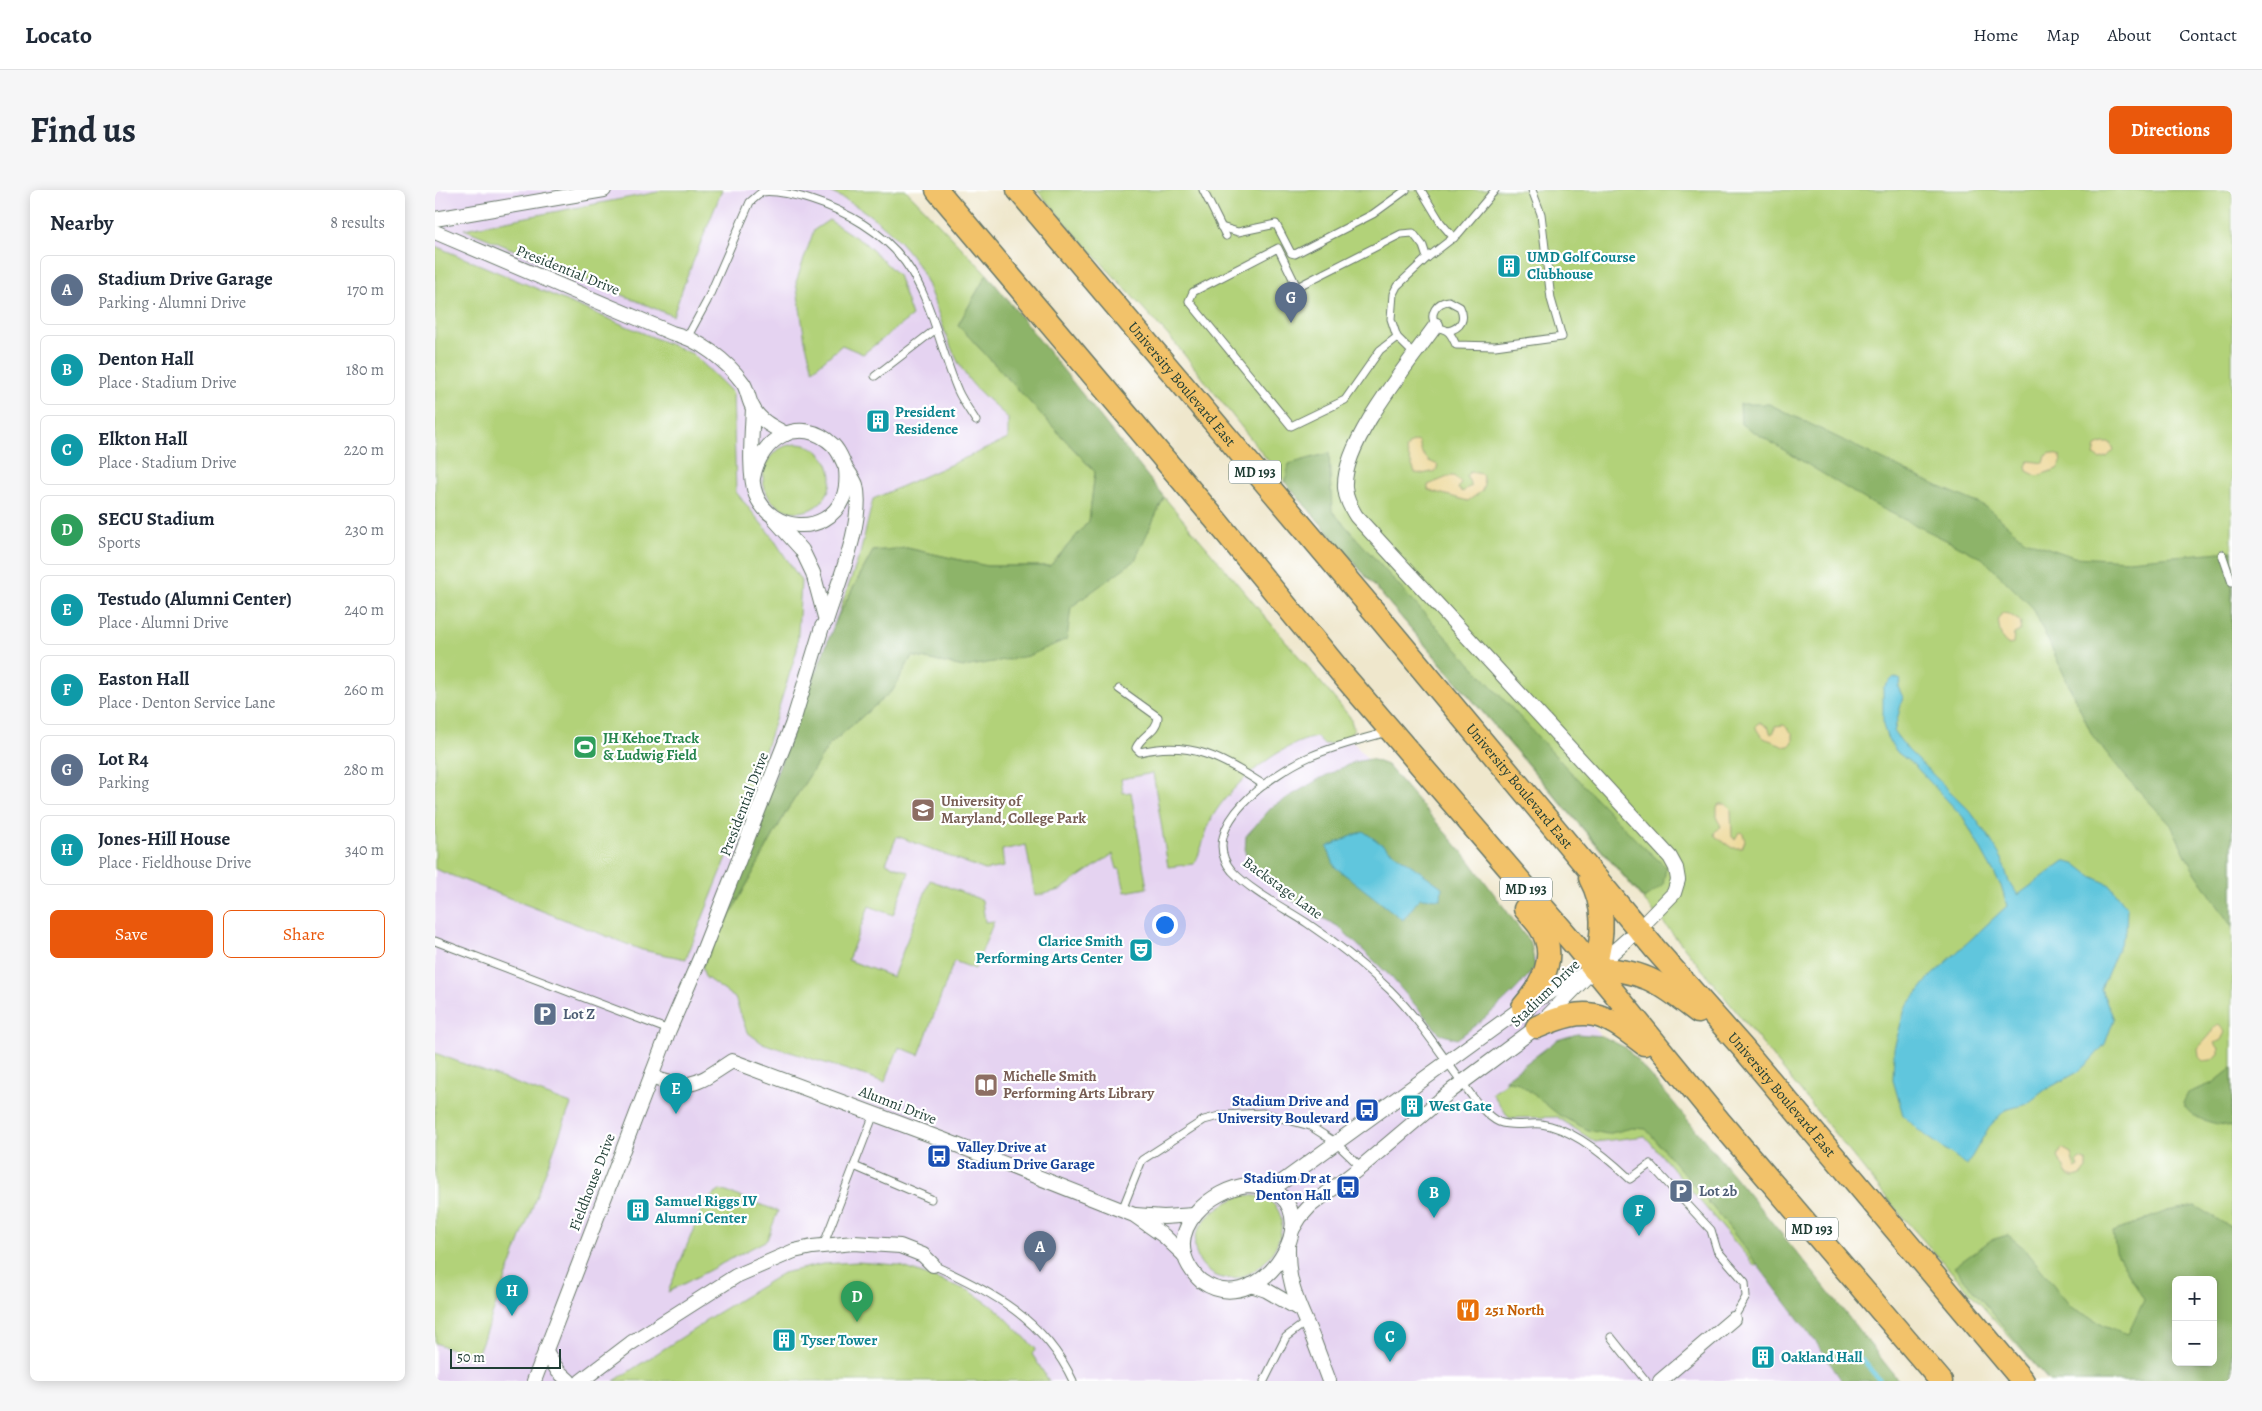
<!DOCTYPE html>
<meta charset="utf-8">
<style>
:root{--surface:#fff;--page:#f6f6f7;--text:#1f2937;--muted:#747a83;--line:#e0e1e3;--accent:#ea580c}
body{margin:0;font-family:Alegreya,serif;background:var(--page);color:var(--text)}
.controls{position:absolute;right:15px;bottom:15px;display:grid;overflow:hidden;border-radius:8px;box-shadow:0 2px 12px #0003}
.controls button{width:45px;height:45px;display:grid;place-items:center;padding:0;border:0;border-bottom:1px solid var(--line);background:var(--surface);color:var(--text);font:25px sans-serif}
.scale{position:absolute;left:15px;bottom:12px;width:111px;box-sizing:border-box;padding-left:5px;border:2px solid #1f3d34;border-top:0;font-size:14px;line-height:18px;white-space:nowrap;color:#1f3d34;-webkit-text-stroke:4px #fff;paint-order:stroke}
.you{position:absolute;left:729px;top:734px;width:18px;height:18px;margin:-12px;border:4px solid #fff;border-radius:50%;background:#1a73e8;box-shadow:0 0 0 8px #1a73e833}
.badge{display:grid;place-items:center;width:32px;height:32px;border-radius:50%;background:var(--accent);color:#fff;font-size:16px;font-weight:700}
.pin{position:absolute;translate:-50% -41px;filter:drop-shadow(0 1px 2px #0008)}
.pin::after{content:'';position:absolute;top:26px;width:18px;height:15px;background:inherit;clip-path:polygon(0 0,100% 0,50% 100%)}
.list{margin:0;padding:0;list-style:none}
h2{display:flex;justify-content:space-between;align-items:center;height:65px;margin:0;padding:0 20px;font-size:21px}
h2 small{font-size:16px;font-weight:400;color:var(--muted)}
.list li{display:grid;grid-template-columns:32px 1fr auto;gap:15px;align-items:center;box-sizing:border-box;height:70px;margin:0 10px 10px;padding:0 10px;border:1px solid var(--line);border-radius:8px}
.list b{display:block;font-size:19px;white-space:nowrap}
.list p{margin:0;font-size:16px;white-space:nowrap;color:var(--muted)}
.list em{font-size:16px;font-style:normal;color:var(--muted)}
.actions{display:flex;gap:10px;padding:15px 20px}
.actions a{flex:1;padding:11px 0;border:1px solid var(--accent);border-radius:8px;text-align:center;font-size:18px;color:var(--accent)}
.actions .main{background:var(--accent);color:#fff}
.map{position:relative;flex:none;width:1797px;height:1191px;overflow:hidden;border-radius:8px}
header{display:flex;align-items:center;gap:30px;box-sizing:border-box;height:70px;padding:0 25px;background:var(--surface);border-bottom:1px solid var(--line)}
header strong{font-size:24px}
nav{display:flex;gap:28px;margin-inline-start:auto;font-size:18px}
.intro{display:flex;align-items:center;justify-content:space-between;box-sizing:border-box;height:120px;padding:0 30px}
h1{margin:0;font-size:35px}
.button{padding:12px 22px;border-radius:8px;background:var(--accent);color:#fff;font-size:18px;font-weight:700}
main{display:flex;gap:30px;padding:0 30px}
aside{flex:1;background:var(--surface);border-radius:8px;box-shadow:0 2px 12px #0003}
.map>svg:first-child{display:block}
</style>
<header>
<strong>Locato</strong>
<nav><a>Home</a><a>Map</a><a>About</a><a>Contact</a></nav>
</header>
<div class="intro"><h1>Find us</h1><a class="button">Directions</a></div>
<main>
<aside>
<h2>Nearby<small>8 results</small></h2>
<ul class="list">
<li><span class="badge" style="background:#5c6f8a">A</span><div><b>Stadium Drive Garage</b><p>Parking · Alumni Drive</p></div><em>170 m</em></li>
<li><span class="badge" style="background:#0f9aa8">B</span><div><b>Denton Hall</b><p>Place · Stadium Drive</p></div><em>180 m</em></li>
<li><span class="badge" style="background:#0f9aa8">C</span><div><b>Elkton Hall</b><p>Place · Stadium Drive</p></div><em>220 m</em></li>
<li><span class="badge" style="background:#2e9e5b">D</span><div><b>SECU Stadium</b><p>Sports</p></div><em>230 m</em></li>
<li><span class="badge" style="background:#0f9aa8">E</span><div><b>Testudo (Alumni Center)</b><p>Place · Alumni Drive</p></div><em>240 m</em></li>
<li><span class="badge" style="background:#0f9aa8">F</span><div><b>Easton Hall</b><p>Place · Denton Service Lane</p></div><em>260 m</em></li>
<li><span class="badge" style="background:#5c6f8a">G</span><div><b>Lot R4</b><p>Parking</p></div><em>280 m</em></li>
<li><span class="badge" style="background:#0f9aa8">H</span><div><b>Jones-Hill House</b><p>Place · Fieldhouse Drive</p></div><em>340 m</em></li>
</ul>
<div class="actions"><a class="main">Save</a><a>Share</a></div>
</aside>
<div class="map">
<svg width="1797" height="1191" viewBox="0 0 1797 1191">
<rect width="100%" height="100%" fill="#fff"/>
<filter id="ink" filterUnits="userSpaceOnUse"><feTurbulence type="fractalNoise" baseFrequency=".02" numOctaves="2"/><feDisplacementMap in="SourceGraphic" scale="10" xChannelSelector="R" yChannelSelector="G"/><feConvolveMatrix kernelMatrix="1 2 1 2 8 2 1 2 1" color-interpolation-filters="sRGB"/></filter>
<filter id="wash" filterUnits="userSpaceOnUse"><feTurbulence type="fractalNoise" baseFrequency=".0096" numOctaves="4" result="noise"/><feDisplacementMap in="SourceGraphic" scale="20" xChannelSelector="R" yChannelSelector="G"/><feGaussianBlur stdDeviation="1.12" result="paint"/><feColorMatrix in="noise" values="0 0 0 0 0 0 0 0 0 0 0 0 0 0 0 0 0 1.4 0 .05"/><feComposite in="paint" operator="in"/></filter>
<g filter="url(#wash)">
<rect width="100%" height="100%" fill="#efe7cc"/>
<polygon fill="#e5d3f1" points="0,0 454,0 1178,861 1420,1191 0,1191"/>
<g fill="#b2d279" stroke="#688856" fill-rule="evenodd">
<polygon points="225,0 287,0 248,97 238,126 29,39 223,2"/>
<path d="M390 0H471L552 84 523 135 660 282 654 331 615 376H552L472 358 438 361 401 430 425 364 438 309 573 249V228C560 215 539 199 530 184 510 153 503 115 487 83 469 47 427 15 390 0Z"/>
<path d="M602 0H1797V1191H1614L1464 1023 1249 757 850 292 740 153 651 56ZM1741 1090H1778V1172H1741Z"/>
<polygon points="394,30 431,54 463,85 477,126 428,164 407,155 378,180 370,151 361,92 379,40"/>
<polygon points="0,56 258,164 298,203 301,302 338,348 366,391 362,460 313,615 251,769 207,760 0,679"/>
<circle cx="362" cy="288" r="34"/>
<path d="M729 307 915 527 919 540C910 550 902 555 888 554L882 547C846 553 801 591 781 621 770 637 769 657 759 674L733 677 718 583 686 589 688 603 696 602 712 698 690 702 685 679H682L678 664 625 700 600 706 591 655 567 660 569 677 550 680 462 646 451 673 474 682 458 725 434 716 413 770 458 787 495 690 547 710 550 732 559 731 540 779 519 771 484 865 464 857 450 892 327 853 312 842 300 808 270 787 267 777 351 622 394 555 458 500 477 466 529 477 636 417 699 370Z"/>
<polygon points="1115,859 1176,862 1356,1068 1320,1076 1210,946 1160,952 1122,927 1074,928 1057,903"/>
<polygon points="0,863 136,914 41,1168 0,1153"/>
<polygon points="286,1000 343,1021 332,1050 233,1102 270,1011"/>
<path d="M810 1005C879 1006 838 1096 788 1088 778 1086 769 1079 764 1070 747 1040 784 1012 810 1005Z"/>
<polygon points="422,1072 463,1075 535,1101 564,1121 601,1159 597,1164 614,1191 179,1191 269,1133 269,1131 348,1083 388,1074"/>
</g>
<g fill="#8db469" stroke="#56784e" fill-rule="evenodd">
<polygon points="552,84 729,307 700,370 636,417 632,449 593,466 529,477 477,466 458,500 394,555 351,622 267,777 401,430 438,361 472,358 552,376 615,376 654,331 660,282 523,135"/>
<polygon points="1305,214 1334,214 1500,295 1550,316 1590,350 1639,367 1693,370 1797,361 1797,737 1756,676 1736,635 1691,587 1657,545 1598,418 1547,368 1436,313 1306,234"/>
<polygon points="894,263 897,321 974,407 1129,575 1203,652 1231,677 1228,695 1209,709 850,292 854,274"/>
<path d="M936 569 952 575 1034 670 1096 754 1100 777C1078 806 1051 828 1022 849L1005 844 957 788 904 737 854 709 819 682 810 662 811 646 837 617 884 589 919 572Z"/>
<polygon points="1142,844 1167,846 1191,858 1238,912 1381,1086 1464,1191 1407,1191 1383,1155 1290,1032 1211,939 1197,938 1172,944 1153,940 1124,925 1084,893 1069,890 1122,850"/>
<path d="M1797 878V937C1780 933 1756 931 1748 913L1753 903 1778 893Z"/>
<path d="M1760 1016 1797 1038V1191H1614L1519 1077 1556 1050 1573 1045 1590 1059 1636 1117 1671 1136 1693 1144 1709 1110 1681 1062 1678 1042 1732 1021ZM1741 1090H1778V1172H1741Z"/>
</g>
<g fill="#eeda9e" stroke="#868c69">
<polygon points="981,251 984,252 987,263 994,271 1003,275 1001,281 987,284 980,283 971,260 974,254"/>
<polygon points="1668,253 1676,253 1679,260 1672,267 1664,269 1659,265 1661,256"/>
<polygon points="1616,263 1625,266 1626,273 1622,279 1602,286 1592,281 1591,276 1594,271 1609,273 1611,266"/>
<polygon points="1035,282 1047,284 1049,294 1047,301 1033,311 993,300 993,295 1015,286 1019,286 1026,293 1023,299 1028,302 1032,298 1037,296 1031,286"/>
<path d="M1567 423 1574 424 1586 432 1585 441 1579 444 1578 453 1574 455C1564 449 1565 440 1563 429Z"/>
<path d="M1325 532 1333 537 1336 544 1339 542 1340 536 1349 535 1358 544V552L1354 556C1348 557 1348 555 1342 553 1331 548 1328 551 1321 538V535Z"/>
<polygon points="1284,614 1291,614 1296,619 1297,647 1300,649 1304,642 1308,643 1310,651 1307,658 1297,658 1280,646 1279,643 1286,636 1282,629 1282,617"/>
<polygon points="1784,835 1790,842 1786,850 1780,853 1784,859 1784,864 1776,870 1768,871 1764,867 1763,858 1775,845 1779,837"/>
<polygon points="1627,958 1636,963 1640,979 1644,977 1642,972 1645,969 1652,972 1652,978 1646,985 1639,987 1632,984 1623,967"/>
</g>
<g fill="#60c6dd" stroke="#408288">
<polygon points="1459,487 1466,490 1463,497 1468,507 1459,542 1473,560 1535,621 1555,649 1567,669 1574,692 1583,705 1629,671 1642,675 1656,686 1675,695 1692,718 1691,740 1666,799 1679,829 1670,854 1656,870 1643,882 1610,900 1592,914 1570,920 1554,937 1532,975 1483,940 1468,925 1458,890 1459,858 1470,819 1495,787 1572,716 1566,696 1528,627 1479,575 1463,563 1453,550 1448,535 1448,498"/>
<polygon points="928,641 1007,697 1006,709 985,708 968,730 900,677 892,657"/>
</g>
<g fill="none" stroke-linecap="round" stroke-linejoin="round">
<polyline stroke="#60c6dd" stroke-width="4.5" points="1427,1169 1445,1191"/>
</g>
</g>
<g filter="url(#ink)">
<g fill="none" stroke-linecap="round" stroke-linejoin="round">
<g stroke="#687869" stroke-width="9">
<g id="lane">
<polyline points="768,0 791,46"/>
<polyline points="986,0 1006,33 1019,48"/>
<polyline points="786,37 803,42 841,34 856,63 860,64 938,24 971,0"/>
<path d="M1013 141C1026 138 1031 129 1025 117L1014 111C1002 112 993 124 1001 135 1004 139 1008 138 1012 141 1016 143 1019 151 1021 155L1060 156 1127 147 1116 109 1106 24 1097 0"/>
<path d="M253 146 272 111 315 12C319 9 324 4 327 2 341 0 363 6 376 10 411 21 448 42 470 72 497 109 505 159 523 201 528 212 535 221 541 231"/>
<polyline points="962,147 945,160 910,210 856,236 754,111 758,102 843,58 862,97 966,44 978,43 988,56 992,68"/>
<polyline points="980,165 962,147 956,129 958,104 962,96 992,68 1023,44 1060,0"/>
<polyline points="440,186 501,139"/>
<polyline points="1787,364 1797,393"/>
<path d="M684 499 723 527C722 542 707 544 701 558L705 562C755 550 788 568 829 595"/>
<path d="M953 542C927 549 899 556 874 567 840 582 759 637 797 681 816 701 849 718 872 733 902 753 929 775 955 800 981 826 1002 858 1023 887 1033 900 1049 926 1064 932 1077 937 1092 933 1106 934 1137 938 1173 968 1195 989L1215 974 1276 1040 1282 1060 1310 1092 1311 1107 1298 1129"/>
<polyline points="0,751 234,840"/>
<polyline points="419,976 496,1009"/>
<polyline points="687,1020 707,970 769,930 788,925 828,923 875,936 900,952 926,977"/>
<polyline points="388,1056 439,924"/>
<path d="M498 1075C556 1101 610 1130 638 1191"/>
<polyline points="1176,1147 1211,1191"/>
<polyline points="829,1191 851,1147 871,1132"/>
</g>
</g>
<g stroke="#687869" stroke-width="16">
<g id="street">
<polyline points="0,29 169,0"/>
<path d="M0 42 237 143C264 149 292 171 308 193 313 200 313 210 318 218 325 231 338 237 351 244"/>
<path d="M318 218C317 241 313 285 321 305 336 342 391 347 408 308 412 298 412 289 411 279"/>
<polyline points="340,330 367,360 378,383 391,431"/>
<path d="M216 887C256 902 263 893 297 871L509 950 699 1025 729 1046 748 1064"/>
<path d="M813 995C908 1000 831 1137 766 1091 761 1087 757 1081 754 1076 732 1038 776 999 813 995Z"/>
<polyline points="836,1000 1088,817 1147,785"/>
<polyline points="700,1025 729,1027 759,1025"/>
<path d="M857 1040 865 1027 875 1016 926 977 1017 900 1102 837 1159 779 1204 739 1239 703 1243 690 1241 678 1235 667 921 326C915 316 911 309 910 298 907 252 975 172 1001 135"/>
<path d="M853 1058C852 1097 865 1116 879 1151 884 1164 889 1178 894 1191"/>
<polyline points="816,1095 831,1100 864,1119"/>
<polyline points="110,1160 123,1181 134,1191"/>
<path d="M99 1191 234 840 266 766 357 535 387 437 391 431C402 395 430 331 421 295 419 289 414 283 411 278 407 270 405 262 398 255 365 224 325 248 318 288"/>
<polyline points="146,1191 196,1153 301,1086 359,1061 377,1057 419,1053 465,1056 488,1065 498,1075"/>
<polyline points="1225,1191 1298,1129"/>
</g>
</g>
<g stroke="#687869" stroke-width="25">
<g id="primary">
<polyline points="502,0 779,328 908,485 1140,755 1285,932 1506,1191"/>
<path id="s1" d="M583 0 938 420 1221 760 1307 857 1588 1191"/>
<path d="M1155 688C1171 717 1169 748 1159 779"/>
<path d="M1159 779C1209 779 1226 794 1263 822"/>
<path d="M1088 817C1107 795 1124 766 1105 737 1101 731 1095 725 1090 719"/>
<path d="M1102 837C1154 815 1166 821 1209 854"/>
</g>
</g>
<use href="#lane" stroke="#fff" stroke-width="7"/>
<use href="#street" stroke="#fff" stroke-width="14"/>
<use href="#primary" stroke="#f2c26a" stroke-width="22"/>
</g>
</g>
<defs>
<g id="building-square" transform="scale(1.25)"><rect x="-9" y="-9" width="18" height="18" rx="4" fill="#0f9aa8" stroke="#fff"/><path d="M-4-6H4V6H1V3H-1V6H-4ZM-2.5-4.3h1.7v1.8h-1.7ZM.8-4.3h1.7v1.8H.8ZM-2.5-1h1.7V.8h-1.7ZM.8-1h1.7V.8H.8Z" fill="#fff"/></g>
<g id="stadium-square" transform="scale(1.25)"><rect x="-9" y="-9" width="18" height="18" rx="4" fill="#2e9e5b" stroke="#fff"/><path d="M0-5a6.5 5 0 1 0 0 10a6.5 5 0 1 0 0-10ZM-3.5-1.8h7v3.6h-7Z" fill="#fff"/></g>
<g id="university-square" transform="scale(1.25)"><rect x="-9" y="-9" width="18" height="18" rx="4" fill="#8d6e63" stroke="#fff"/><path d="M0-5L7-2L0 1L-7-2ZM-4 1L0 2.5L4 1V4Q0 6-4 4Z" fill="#fff"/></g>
<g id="theatre-square" transform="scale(1.25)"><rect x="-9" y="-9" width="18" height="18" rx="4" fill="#0f9aa8" stroke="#fff"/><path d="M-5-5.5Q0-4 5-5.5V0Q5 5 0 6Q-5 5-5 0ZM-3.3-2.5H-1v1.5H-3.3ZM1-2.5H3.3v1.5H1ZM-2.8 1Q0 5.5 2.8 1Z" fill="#fff"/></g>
<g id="parking-square" transform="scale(1.25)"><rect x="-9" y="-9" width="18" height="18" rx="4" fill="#5c6f8a" stroke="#fff"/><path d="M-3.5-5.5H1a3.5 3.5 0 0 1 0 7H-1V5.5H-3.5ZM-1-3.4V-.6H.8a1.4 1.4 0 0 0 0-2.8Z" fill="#fff"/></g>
<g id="library-square" transform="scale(1.25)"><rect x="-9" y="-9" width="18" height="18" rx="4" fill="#8d6e63" stroke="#fff"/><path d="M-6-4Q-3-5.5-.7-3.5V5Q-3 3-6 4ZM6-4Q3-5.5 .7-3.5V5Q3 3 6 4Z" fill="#fff"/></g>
<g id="bus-square" transform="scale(1.25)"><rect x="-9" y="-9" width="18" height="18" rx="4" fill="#1a4fb4" stroke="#fff"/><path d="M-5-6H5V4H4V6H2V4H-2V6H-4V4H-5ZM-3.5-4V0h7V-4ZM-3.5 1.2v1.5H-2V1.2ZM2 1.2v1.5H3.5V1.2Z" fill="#fff"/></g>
<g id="restaurant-square" transform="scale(1.25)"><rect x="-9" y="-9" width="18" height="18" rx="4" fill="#e8710a" stroke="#fff"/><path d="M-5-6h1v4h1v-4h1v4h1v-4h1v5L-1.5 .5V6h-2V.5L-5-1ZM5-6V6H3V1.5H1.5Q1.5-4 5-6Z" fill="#fff"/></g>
</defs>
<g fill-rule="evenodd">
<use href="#building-square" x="1074" y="76"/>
<use href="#building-square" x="443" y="231"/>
<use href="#stadium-square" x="150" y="557"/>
<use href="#university-square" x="488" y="620"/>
<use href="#theatre-square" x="706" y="760"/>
<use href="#parking-square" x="110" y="824"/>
<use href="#library-square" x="551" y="895"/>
<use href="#building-square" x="977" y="916"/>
<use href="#bus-square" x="932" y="920"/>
<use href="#bus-square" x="504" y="966"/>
<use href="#bus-square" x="913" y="997"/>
<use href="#parking-square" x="1246" y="1001"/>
<use href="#building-square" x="203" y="1020"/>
<use href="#restaurant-square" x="1033" y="1120"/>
<use href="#building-square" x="349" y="1150"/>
<use href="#building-square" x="1328" y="1167"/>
</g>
<g text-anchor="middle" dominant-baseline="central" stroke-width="4.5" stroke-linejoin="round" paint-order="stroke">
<g fill="#fff" stroke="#627771" stroke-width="1">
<rect x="794" y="270.5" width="52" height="23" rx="4"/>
<rect x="1065" y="687.5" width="52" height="23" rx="4"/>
<rect x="1351" y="1027.5" width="52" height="23" rx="4"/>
</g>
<g font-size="14" font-weight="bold" fill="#1f3d34">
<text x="820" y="282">MD 193</text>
<text x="1091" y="699">MD 193</text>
<text x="1377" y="1039">MD 193</text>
</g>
<g font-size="15" font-weight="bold" fill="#0d838f" stroke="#fff" text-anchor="start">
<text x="1092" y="67">UMD Golf Course<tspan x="1092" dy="17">Clubhouse</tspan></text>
<text x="460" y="222">President<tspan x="460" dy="17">Residence</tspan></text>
<text x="688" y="751" text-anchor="end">Clarice Smith<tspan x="688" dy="17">Performing Arts Center</tspan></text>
<text x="994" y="916">West Gate</text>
<text x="220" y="1011">Samuel Riggs IV<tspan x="220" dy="17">Alumni Center</tspan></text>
<text x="366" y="1150">Tyser Tower</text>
<text x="1346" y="1167">Oakland Hall</text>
</g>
<g font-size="15" fill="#1f3d34" stroke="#fff">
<text transform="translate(133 80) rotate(22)">Presidential Drive</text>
<text stroke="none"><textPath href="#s1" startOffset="254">University Boulevard East</textPath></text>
<text stroke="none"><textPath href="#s1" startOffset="779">University Boulevard East</textPath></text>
<text transform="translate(309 614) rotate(-69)">Presidential Drive</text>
<text transform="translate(848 698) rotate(36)">Backstage Lane</text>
<text transform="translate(1110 803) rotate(-44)">Stadium Drive</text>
<text stroke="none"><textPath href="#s1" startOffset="1184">University Boulevard East</textPath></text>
<text transform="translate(463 915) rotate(21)">Alumni Drive</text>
<text transform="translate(157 992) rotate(-69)">Fieldhouse Drive</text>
</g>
<g font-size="15" font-weight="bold" fill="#27864d" stroke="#fff" text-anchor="start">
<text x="168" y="548">JH Kehoe Track<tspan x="168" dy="17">&amp; Ludwig Field</tspan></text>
</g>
<g font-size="15" font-weight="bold" fill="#785e54" stroke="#fff" text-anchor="start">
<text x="506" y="611">University of<tspan x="506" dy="17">Maryland, College Park</tspan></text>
<text x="568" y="886">Michelle Smith<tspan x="568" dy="17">Performing Arts Library</tspan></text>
</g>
<g font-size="15" font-weight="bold" fill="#4e5e75" stroke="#fff" text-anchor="start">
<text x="128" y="824">Lot Z</text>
<text x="1264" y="1001">Lot 2b</text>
</g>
<g font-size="15" font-weight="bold" fill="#164399" stroke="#fff" text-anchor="end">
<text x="914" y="911">Stadium Drive and<tspan x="914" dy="17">University Boulevard</tspan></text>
<text x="522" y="957" text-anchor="start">Valley Drive at<tspan x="522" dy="17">Stadium Drive Garage</tspan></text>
<text x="896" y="988">Stadium Dr at<tspan x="896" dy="17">Denton Hall</tspan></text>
</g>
<g font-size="15" font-weight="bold" fill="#c56008" stroke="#fff" text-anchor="start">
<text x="1050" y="1120">251 North</text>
</g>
</g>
</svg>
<div class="controls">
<button>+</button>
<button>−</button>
</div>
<div class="scale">50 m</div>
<div class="you"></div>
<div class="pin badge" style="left:605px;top:1082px;background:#5c6f8a">A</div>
<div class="pin badge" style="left:999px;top:1028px;background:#0f9aa8">B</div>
<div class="pin badge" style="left:955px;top:1172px;background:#0f9aa8">C</div>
<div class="pin badge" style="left:422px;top:1132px;background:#2e9e5b">D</div>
<div class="pin badge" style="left:241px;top:924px;background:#0f9aa8">E</div>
<div class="pin badge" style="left:1204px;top:1046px;background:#0f9aa8">F</div>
<div class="pin badge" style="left:856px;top:133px;background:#5c6f8a">G</div>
<div class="pin badge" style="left:77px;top:1126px;background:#0f9aa8">H</div>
</div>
</main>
